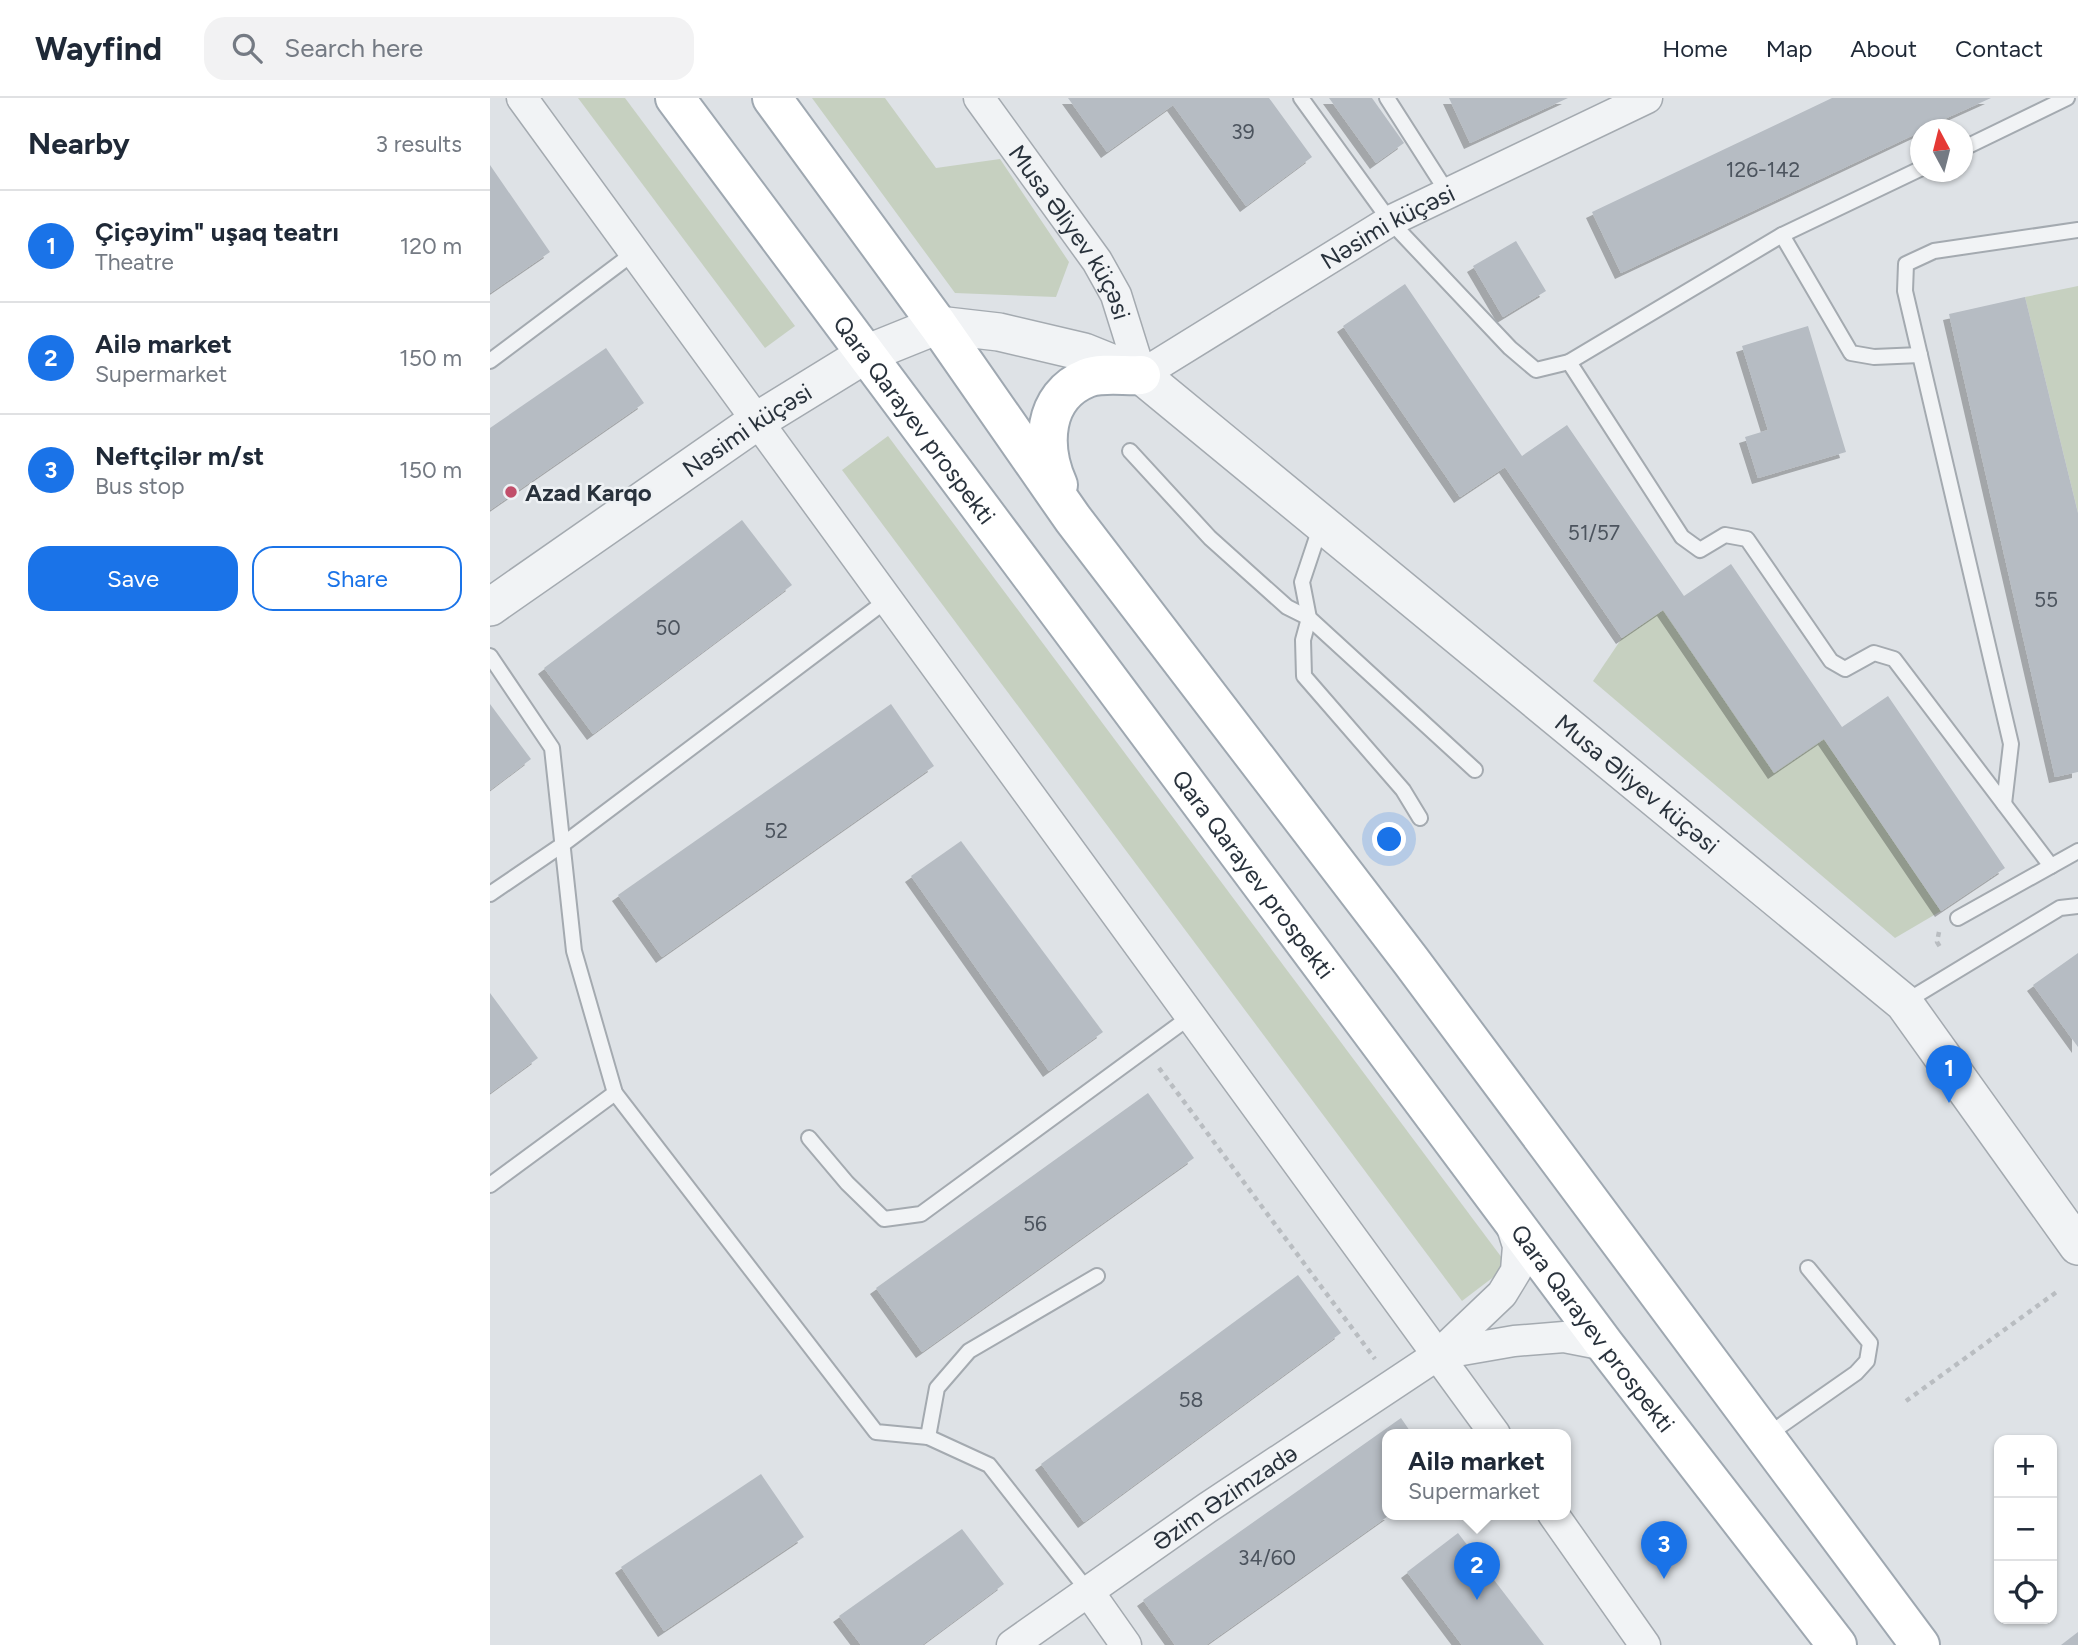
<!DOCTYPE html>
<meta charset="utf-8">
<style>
:root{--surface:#fff;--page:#f2f2f3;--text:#1f2937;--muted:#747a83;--line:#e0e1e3;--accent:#1a73e8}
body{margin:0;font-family:Figtree,sans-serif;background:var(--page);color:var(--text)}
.controls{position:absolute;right:21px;bottom:21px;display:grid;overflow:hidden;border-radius:14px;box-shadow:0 2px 5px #0004}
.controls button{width:63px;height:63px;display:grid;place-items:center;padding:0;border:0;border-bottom:2px solid var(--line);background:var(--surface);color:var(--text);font:35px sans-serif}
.compass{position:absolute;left:1420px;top:21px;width:63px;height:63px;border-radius:50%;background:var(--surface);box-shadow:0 2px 5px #0004;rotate:353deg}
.you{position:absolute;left:900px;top:742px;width:24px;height:24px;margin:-18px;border:5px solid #fff;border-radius:50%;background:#1a73e8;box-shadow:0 0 0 10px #1a73e833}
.badge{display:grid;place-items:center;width:46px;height:46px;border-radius:50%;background:var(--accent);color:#fff;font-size:23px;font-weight:700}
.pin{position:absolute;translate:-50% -58px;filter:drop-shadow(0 2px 4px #0008)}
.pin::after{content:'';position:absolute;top:37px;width:24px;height:21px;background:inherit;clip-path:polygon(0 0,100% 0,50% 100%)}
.popup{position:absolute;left:892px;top:1331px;width:189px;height:91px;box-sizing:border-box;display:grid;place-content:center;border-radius:14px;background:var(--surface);filter:drop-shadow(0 2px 5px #0005);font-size:23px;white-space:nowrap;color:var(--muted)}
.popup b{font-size:26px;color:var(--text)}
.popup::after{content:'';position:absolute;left:50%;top:100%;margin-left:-14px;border:14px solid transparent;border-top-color:var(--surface)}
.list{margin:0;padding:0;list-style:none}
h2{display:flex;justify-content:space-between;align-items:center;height:91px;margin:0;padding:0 28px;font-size:30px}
h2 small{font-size:23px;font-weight:400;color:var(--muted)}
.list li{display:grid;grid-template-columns:46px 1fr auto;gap:21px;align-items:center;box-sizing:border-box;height:112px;padding:0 28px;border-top:2px solid var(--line)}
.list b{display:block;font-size:26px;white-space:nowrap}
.list p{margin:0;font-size:23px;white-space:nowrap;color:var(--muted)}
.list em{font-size:23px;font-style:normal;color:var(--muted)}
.actions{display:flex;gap:14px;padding:21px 28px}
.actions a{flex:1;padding:16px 0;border:2px solid var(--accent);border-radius:21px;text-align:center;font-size:24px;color:var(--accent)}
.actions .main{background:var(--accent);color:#fff}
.icon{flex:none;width:38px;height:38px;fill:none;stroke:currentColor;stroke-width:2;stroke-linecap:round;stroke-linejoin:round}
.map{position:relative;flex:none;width:1588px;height:1547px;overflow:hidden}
header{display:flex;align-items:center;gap:42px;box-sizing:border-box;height:98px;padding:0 35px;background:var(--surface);border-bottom:2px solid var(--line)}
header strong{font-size:33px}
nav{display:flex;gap:38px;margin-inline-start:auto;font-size:24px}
.search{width:490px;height:63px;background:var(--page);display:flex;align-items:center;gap:18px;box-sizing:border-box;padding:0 24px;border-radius:21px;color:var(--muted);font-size:26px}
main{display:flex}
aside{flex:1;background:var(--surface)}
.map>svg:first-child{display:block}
</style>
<header>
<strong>Wayfind</strong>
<div class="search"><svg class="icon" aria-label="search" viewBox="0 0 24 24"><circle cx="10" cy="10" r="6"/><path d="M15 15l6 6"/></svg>Search here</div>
<nav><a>Home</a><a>Map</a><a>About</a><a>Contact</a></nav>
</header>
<main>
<aside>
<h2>Nearby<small>3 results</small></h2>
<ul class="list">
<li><span class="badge">1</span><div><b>Çiçəyim&quot; uşaq teatrı</b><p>Theatre</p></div><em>120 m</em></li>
<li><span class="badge">2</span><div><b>Ailə market</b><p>Supermarket</p></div><em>150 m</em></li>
<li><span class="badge">3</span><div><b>Neftçilər m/st</b><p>Bus stop</p></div><em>150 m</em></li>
</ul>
<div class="actions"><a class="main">Save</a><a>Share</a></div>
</aside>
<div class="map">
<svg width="1588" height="1547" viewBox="0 0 1588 1547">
<defs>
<filter id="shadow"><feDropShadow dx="-6" dy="6" stdDeviation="0" flood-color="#0004"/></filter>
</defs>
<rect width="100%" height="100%" fill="#dee2e6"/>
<g fill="#c6d0c0">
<polygon points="88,0 135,0 305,228 275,250"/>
<polygon points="322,0 395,0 446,70 510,61 579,164 566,199 465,195"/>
<polygon points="1588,188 1588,415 1535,199"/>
<polygon points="398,338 1018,1168 972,1203 352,372"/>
<polygon points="1173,512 1334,641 1451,813 1405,840 1103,583 1132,540"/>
</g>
<g fill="#b6bcc3" filter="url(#shadow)">
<polygon points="578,0 779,0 822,59 756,108 683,7 617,54"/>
<polygon points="839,0 882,0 914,45 886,65"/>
<polygon points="959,0 1078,0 980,45"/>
<polygon points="1342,0 1501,0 1430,32 1430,34 1131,175 1102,114"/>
<polygon points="0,67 60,154 0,195"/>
<polygon points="1026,143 1056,193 1013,219 983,168"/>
<polygon points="915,186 1032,358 1077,327 1194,498 1241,466 1352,629 1398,598 1515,770 1451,813 1334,641 1284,675 1173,512 1132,540 1015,369 970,399 853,228"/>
<polygon points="1535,199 1588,415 1588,674 1565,679 1459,216"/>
<polygon points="1318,228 1356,354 1268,380 1255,339 1278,332 1252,248"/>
<polygon points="116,250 154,305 0,412 0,330"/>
<polygon points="252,422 302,487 103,636 54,570"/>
<polygon points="0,606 41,661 0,692"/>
<polygon points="401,606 444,668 172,859 128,797"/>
<polygon points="471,743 613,934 559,973 421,778"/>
<polygon points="1588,855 1588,949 1543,887"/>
<polygon points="0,895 48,960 0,995"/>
<polygon points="658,995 704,1060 432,1254 386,1190"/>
<polygon points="808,1177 851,1235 594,1424 551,1366"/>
<polygon points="911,1320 922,1336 898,1336 898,1416 901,1416 716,1547 685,1547 653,1502"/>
<polygon points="271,1376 314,1439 174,1533 131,1469"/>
<polygon points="472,1431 514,1486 432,1547 371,1547 349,1518"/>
<polygon points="968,1435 1054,1547 972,1547 917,1474"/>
<polygon points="1588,1534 1588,1547 1571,1547"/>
</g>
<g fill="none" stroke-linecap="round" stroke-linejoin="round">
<g stroke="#a4aab0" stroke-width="18">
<g id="service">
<polyline points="811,0 900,123 1020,250 1046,272 1079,264 1292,137 1430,71"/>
<polyline points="897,0 959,97"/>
<polyline points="1472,51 1577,0"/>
<polyline points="1292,137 1361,255 1384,259 1430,257"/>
<polyline points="0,263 145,154"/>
<polyline points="1079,264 1192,439 1210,452 1235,437 1257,441 1341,563 1355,571 1384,555 1404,561 1561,768"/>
<polyline points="640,353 720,440 797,509 819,520 813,542 814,578 913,692 930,720"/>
<polyline points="831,427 812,484 819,520 985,672"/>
<polyline points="0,558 62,650 84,853 125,995 386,1334 438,1339 499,1367 598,1493"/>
<polyline points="1514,706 1521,646 1415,193 1416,166 1444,153 1588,132"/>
<polyline points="0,796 72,747 397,502"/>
<polyline points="1468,820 1588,753"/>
<polyline points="1415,904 1570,810 1588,808"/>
<polyline points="319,1040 357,1085 394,1121 431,1116 701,918"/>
<polyline points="0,1087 125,995"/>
<polyline points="1276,1338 1366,1275 1377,1263 1380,1245 1318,1170"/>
<polyline points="438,1339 447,1290 479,1253 607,1178"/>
</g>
</g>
<g stroke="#a4aab0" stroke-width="33">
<g id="minor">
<polyline points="32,0 1005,1336"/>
<path id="s1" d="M489 0 607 163 626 197 651 277 900 123 1157 0"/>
<polyline points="949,1256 1024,1243 1074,1239 1115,1247"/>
<polyline points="1063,1416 1155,1547"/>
<polyline points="598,1493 636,1547"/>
<path id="s2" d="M522 1547 717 1410 949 1256 1012 1196 1026 1173 1028 1148 1020 1123"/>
</g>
</g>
<g stroke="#a4aab0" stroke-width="40">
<g id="tertiary">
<path id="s3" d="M0 509 267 323 376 256 448 227 509 234 594 254 651 277 1414 905 1588 1148"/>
</g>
</g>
<g stroke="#9fa8b1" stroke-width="42">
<g id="primary">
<path id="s4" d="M185 0 1115 1247 1347 1547"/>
<polyline points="282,0 448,227 583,421 921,863 1430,1547"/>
<path d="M568 387C551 349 552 298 597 280 612 274 635 278 651 277"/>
</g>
</g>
<g stroke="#b9bdc1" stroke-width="4.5" stroke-dasharray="5 5" stroke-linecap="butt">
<polyline points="1449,834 1447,844 1452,852"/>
<polyline points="669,970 885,1261"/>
<polyline points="1416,1303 1568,1193"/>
</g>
<use href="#service" stroke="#f1f3f5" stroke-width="14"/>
<use href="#minor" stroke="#f1f3f5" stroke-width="30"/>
<use href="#tertiary" stroke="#f1f3f5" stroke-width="37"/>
<use href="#primary" stroke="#fff" stroke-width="38"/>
</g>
<circle fill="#c14e6a" stroke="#eef1f4" stroke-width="2.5" cx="21" cy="394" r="7"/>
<g text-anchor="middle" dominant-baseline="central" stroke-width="5" stroke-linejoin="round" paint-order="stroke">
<g font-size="21" fill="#4c545e">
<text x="753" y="33">39</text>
<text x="1273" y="71">126-142</text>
<text x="1104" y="434">51/57</text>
<text x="1556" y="501">55</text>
<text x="178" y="529">50</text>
<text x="286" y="732">52</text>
<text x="545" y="1125">56</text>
<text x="701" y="1301">58</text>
<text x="777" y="1459">34/60</text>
</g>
<g font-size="24" fill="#29323c" stroke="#eef1f4">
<text stroke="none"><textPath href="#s1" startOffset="612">Nəsimi küçəsi</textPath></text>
<text stroke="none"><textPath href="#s1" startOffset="163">Musa Əliyev küçəsi</textPath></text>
<text stroke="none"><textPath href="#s4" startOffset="401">Qara Qarayev prospekti</textPath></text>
<text stroke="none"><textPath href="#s3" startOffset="312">Nəsimi küçəsi</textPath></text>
<text stroke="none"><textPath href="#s3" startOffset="1384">Musa Əliyev küçəsi</textPath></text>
<text stroke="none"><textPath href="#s4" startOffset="968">Qara Qarayev prospekti</textPath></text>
<text stroke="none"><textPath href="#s4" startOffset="1535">Qara Qarayev prospekti</textPath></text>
<text stroke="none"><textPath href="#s2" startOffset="259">Əzim Əzimzadə</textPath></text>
</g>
<g font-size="24" font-weight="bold" fill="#29323c" stroke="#eef1f4" text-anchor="start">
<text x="35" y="394">Azad Karqo</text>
</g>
</g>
</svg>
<div class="controls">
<button>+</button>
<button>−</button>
<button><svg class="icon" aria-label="locate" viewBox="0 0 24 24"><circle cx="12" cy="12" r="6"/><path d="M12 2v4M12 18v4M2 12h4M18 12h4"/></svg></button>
</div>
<svg class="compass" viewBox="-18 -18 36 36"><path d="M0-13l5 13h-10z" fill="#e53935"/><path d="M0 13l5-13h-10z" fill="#747a83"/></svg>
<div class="you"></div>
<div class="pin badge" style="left:1459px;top:1005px">1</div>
<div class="pin badge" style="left:987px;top:1502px">2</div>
<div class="popup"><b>Ailə market</b>Supermarket</div>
<div class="pin badge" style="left:1174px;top:1481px">3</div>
</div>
</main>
